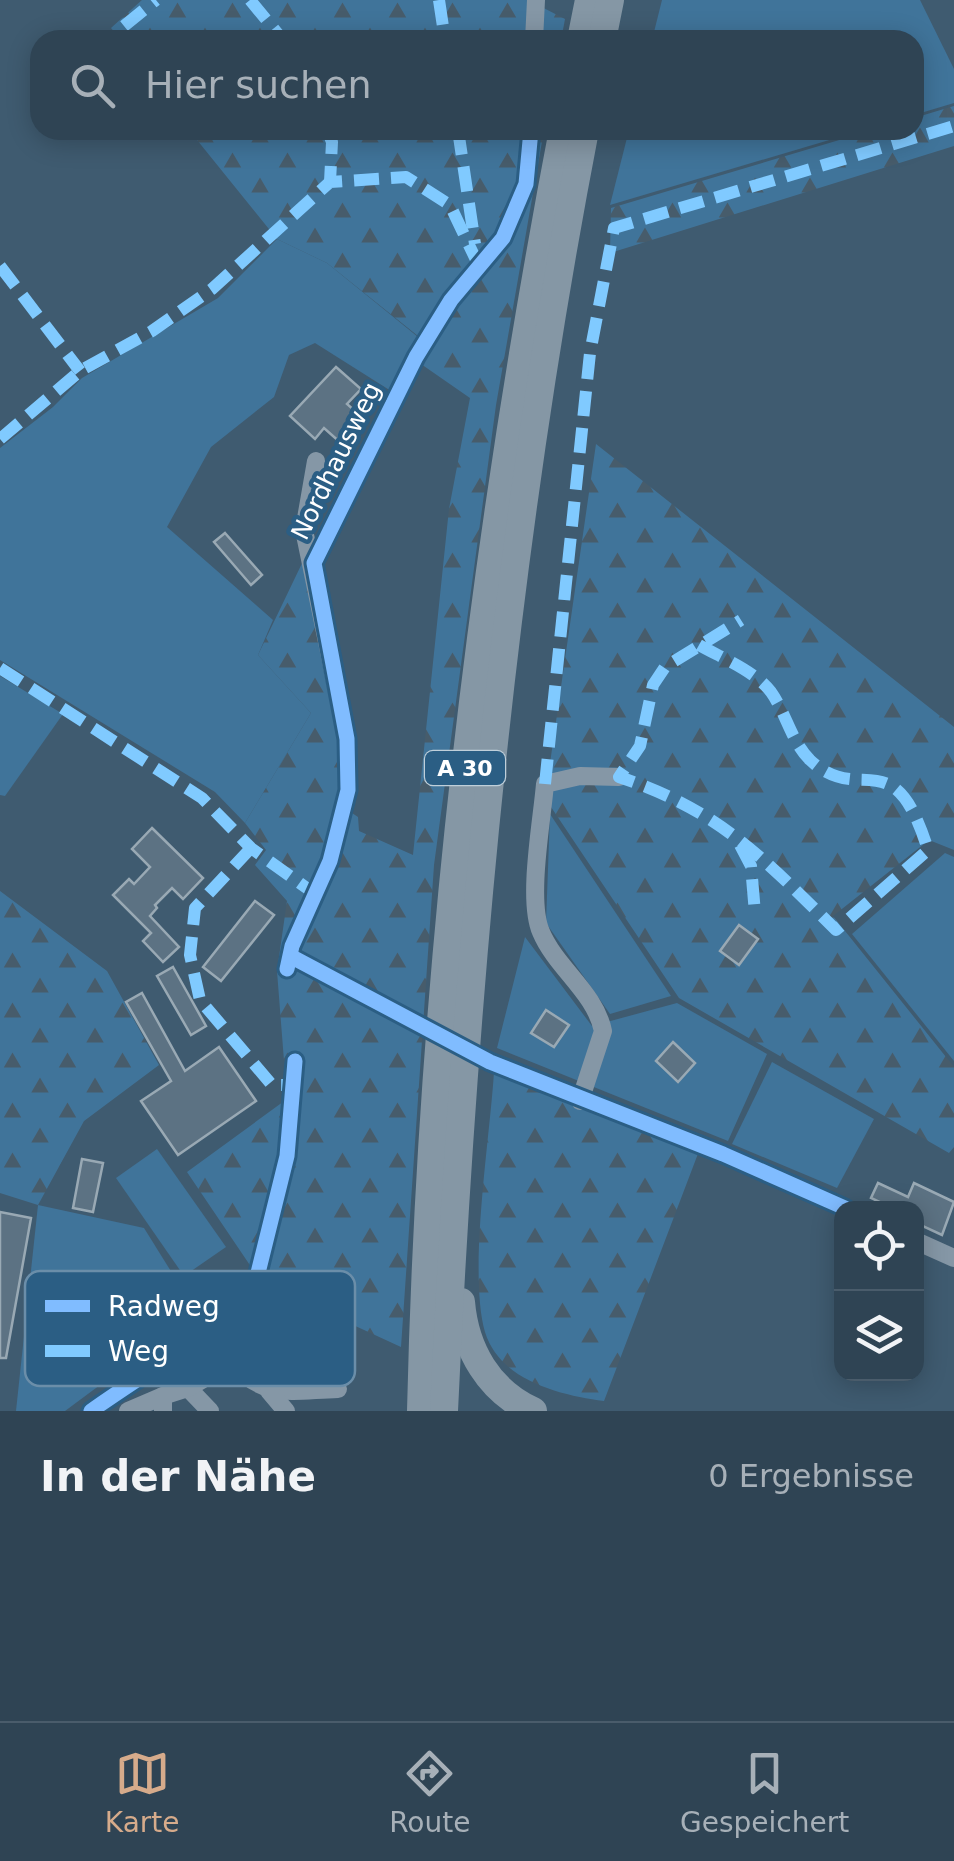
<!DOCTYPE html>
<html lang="de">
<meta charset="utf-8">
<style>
:root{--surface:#2f4454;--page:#3b4e5e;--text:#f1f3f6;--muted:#a7b0b8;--line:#4a5c6b;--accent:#d6ab8b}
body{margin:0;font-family:"DejaVu Sans",sans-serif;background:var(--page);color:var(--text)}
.controls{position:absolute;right:30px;bottom:30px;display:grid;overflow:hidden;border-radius:20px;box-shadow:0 5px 25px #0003}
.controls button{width:90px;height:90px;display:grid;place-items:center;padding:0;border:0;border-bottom:2px solid var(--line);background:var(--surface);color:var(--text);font:50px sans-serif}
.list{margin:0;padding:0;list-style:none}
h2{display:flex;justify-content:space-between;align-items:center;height:130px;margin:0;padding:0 40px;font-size:42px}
h2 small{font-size:32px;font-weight:400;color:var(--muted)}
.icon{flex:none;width:55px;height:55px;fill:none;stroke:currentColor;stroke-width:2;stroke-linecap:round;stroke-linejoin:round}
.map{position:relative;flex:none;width:954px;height:1411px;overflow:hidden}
.search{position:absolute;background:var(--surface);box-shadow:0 5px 25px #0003;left:30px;right:30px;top:30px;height:110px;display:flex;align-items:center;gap:25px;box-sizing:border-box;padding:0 35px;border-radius:30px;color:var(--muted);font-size:38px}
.sheet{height:310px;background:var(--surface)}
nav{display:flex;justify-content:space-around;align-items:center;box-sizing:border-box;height:140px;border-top:2px solid var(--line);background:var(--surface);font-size:28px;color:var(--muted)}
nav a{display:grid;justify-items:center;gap:5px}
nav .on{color:var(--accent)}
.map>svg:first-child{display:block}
</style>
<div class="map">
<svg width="954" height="1411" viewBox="0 0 954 1411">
<defs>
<pattern id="forest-firs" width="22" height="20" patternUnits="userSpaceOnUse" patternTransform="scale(2.5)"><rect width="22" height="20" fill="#40749a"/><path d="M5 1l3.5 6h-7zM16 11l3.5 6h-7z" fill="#475c6b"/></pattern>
</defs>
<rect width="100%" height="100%" fill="#3f5b70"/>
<g fill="#40749a">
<polygon points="662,0 920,0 954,69 954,103 914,115 914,40 652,40"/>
<polygon points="629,130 863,130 610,205"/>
<polygon points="277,239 327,263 418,337 391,391 315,343 289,355 274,397 211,447 167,527 273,620 258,655 311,713 245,823 215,792 0,660 0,448 53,407 82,378 218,298"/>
<polygon points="0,676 63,714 5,796 0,795"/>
<polygon points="550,814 671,996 610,1014 546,923"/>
<polygon points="945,853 954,857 954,1061 852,934"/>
<polygon points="525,937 592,1026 677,1003 767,1054 728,1141 497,1048"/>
<polygon points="772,1062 874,1119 837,1188 732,1144"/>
<polygon points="157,1149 226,1247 184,1276 116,1178"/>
<polygon points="38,1205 144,1228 197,1313 65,1411 16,1411"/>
</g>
<g fill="url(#forest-firs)">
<polygon points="142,0 528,0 565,19 561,40 121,40 111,28"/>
<polygon points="954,106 954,146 610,253 611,208 873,130 914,130 914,118"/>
<polygon points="189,130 544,130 496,405 434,865 401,1347 262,1283 187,1172 287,1099 277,971 287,901 255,865 266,850 245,823 311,713 258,655 306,555 343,755 337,803 358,817 359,831 413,855 449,509 470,398 421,364 418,336 327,263 277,239"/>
<polygon points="596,444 954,727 954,850 929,840 833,916 954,1067 954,1147 949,1153 679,998 545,798"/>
<polygon points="0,891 107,971 159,1065 84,1121 38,1205 0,1193"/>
<path d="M494 1072 699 1151 604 1401C561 1395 500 1381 485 1332 468 1272 490 1138 494 1072Z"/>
</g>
<g fill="#5c7283" stroke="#99a9b4" stroke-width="2.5">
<polygon points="336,367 361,389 347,404 365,420 342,444 324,428 315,439 290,416"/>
<polygon points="225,533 262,575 251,585 214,542"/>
<polygon points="152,828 203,878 183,899 172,888 155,905 157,908 150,916 179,947 163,962 143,941 151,933 113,895 129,879 134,884 150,867 132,849"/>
<polygon points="255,901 274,915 221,981 203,967"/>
<polygon points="739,925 758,939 739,965 720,951"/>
<polygon points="173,967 206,1026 191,1035 157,976"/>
<polygon points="142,993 185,1071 219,1047 256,1101 178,1155 141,1101 171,1081 126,1002"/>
<polygon points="546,1010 569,1025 554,1047 531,1033"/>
<polygon points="673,1042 695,1063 678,1082 656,1061"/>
<polygon points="82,1159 103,1163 93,1212 73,1208"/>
<polygon points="878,1183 908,1197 914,1183 954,1202 942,1235 916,1223 916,1208 892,1208 871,1198"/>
<polygon points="0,1212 31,1218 6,1358 0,1358"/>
</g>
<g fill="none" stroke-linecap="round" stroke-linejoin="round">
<g stroke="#8597a6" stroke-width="18">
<polyline points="534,40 536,0"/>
<polyline points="314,563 416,357 451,300 503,238 526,184 531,130"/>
<polyline points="292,957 490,1062 723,1154 845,1208"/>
<polyline points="287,969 292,946 330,861 348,790 347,739 304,530 316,461"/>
<path d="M580 1101 603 1031C595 992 556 968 541 932 527 900 542 821 545 784L580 776 619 777"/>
<polyline points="916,1241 954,1258"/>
<path d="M277 1334C251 1337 242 1338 232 1362 264 1400 292 1390 338 1389"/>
<polyline points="188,1388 210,1411"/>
<polyline points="269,1391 286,1411"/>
<path d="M91 1411C145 1372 216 1334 256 1281L287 1156 295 1061"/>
<polyline points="128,1411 163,1396"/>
<polyline points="163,1411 163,1396 188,1388 232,1362 316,1354"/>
</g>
<g stroke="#8597a5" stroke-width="28">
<polyline points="581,40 589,0"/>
<polyline points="602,40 610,0"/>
<path d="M461 1302C465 1350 489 1391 533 1411"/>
<path d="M421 1411C431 981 482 552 563 130"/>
<path d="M444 1411C464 981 503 553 585 130"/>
</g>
<g stroke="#80caff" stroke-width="12" stroke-dasharray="25 12" stroke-linecap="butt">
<polyline points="250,0 283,40"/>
<polyline points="439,0 445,40"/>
<polyline points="124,26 156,0"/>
<polyline points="327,130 332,142 330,182"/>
<polyline points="458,130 475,244"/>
<polyline points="0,266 80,371"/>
<polyline points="0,439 80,371 152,331 212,289 330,182 406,177 450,205 478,264"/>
<path d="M699 645C722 658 755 671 771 692 786 713 791 741 810 760 861 808 893 737 928 850L836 930C763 858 719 810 619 777L640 746 653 685 665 667 741 620"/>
<polyline points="0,668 202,798 251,848 315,894"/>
<polyline points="545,784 590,353 614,228 954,126"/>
<polyline points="740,845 751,866 755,913"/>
<polyline points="251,848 195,908 190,955 200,1000 272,1085 296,1085"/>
</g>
<g stroke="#2b5e84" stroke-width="21">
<g id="cycleway">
<polyline points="292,957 490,1062 723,1154 845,1208"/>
<polyline points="287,969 292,946 330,861 348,790 347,739 314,563 416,357 451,300 503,238 526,184 531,130"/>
<path d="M91 1411C145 1372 216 1334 256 1281L287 1156 295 1061"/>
</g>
</g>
<use href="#cycleway" stroke="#80bcff" stroke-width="15"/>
</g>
<g text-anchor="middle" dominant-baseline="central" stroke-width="9" stroke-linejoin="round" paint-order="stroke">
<rect fill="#2b5e84" stroke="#bfcfda" stroke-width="2.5" x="425" y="751" width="80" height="34" rx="8"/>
<g font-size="22" font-weight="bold" fill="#fff">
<text x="465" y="768">A 30</text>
</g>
<g font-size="25" fill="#fff" stroke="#2b5e84">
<text transform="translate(336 461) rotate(-64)">Nordhausweg</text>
</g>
</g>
<rect x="25" y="1271" width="330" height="115" rx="15" fill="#2b5e84" stroke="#6b8ea9" stroke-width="2.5"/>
<rect x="45" y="1300" width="45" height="12" fill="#80bcff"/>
<rect x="45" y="1345" width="45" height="12" fill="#80caff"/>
<g font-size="28" fill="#fff">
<text x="108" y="1316">Radweg</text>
<text x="108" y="1361">Weg</text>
</g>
</svg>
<div class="controls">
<button><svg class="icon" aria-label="locate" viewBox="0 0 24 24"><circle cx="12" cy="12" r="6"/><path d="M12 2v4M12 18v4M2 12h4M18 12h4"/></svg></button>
<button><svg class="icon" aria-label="layers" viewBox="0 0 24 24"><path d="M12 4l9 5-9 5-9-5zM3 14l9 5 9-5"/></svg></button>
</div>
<div class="search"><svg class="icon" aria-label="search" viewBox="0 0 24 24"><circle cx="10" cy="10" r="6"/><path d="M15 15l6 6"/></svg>Hier suchen</div>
</div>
<section class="sheet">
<h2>In der Nähe<small>0 Ergebnisse</small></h2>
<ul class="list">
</ul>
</section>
<nav>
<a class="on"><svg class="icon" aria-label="map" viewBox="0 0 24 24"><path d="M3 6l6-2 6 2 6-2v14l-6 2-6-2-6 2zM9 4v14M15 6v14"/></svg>Karte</a>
<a><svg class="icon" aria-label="directions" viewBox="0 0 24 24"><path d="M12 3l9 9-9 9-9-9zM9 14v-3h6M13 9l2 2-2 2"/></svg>Route</a>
<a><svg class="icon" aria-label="saved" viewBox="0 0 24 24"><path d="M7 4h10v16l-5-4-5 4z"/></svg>Gespeichert</a>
</nav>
